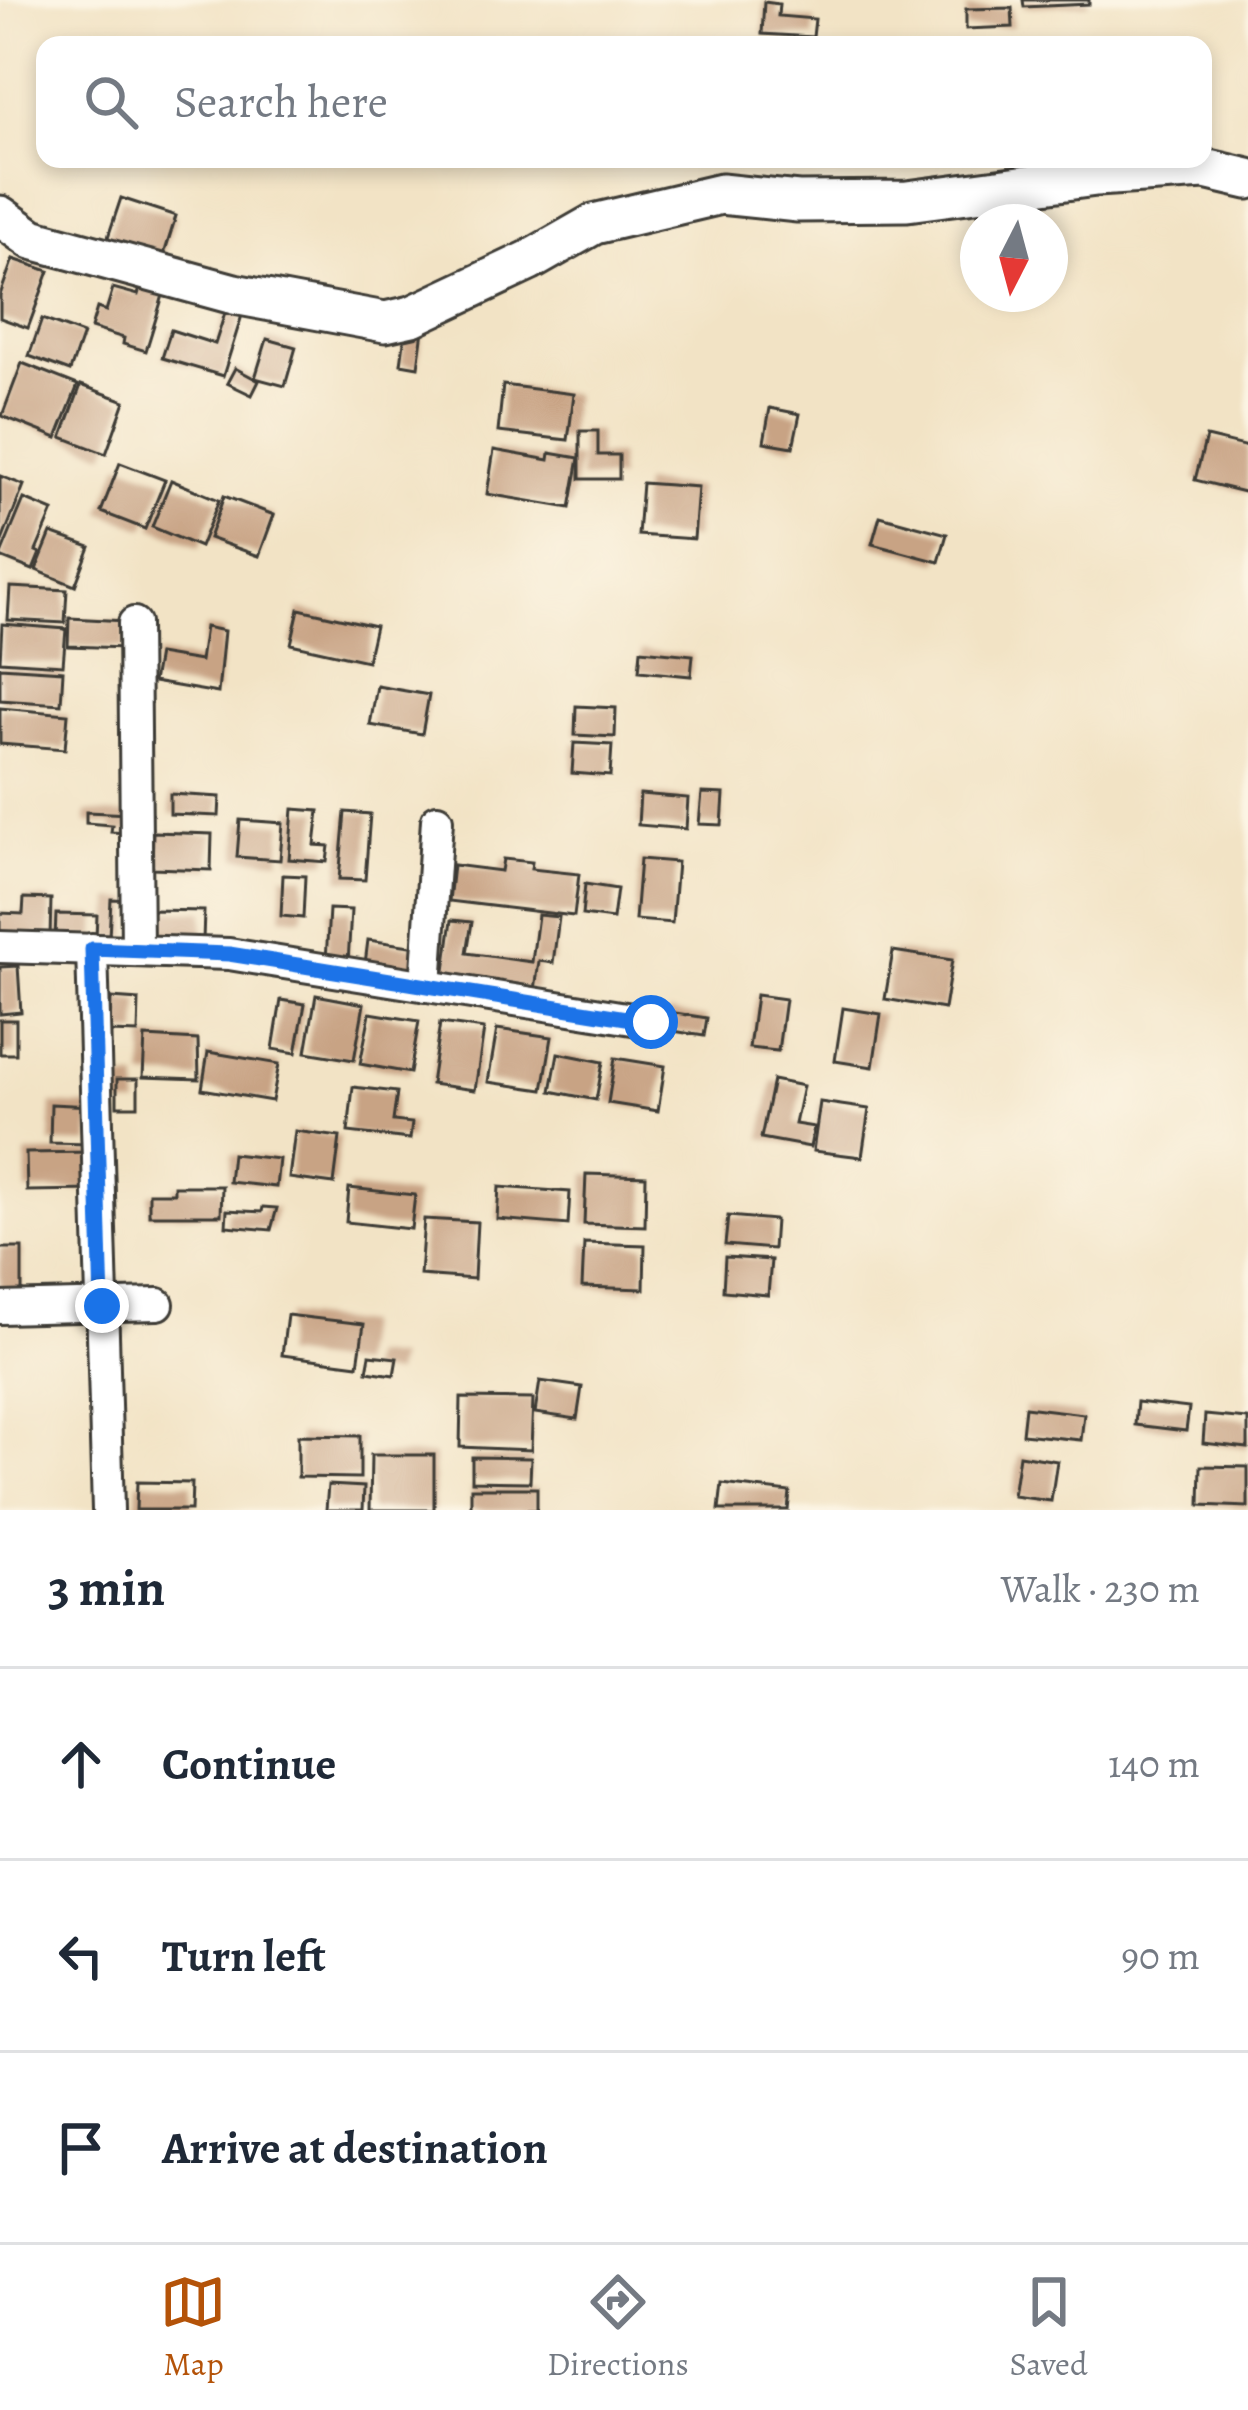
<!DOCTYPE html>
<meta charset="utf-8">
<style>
:root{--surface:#fff;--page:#f2f2f3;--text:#1f2937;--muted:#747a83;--line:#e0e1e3;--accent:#b45309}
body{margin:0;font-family:Alegreya,serif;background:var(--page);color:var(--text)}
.compass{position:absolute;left:960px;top:204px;width:108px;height:108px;border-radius:50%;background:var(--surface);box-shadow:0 6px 18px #0003;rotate:186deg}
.stop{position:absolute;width:36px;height:36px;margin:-27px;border:9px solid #1a73e8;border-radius:50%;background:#fff}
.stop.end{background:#1a73e8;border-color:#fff;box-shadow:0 3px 12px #0008}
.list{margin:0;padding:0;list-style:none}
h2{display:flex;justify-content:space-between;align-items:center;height:156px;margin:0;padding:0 48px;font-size:51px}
h2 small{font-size:39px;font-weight:400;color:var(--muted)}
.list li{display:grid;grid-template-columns:78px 1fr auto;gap:36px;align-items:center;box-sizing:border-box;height:192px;padding:0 48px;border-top:3px solid var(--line)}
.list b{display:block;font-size:45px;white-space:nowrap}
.list em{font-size:39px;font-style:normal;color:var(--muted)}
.icon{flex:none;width:66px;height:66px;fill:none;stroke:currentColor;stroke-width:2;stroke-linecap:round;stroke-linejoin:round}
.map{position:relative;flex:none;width:1248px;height:1510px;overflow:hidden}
.search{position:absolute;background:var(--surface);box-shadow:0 6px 18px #0003;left:36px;right:36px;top:36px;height:132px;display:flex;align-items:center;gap:30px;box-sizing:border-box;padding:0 42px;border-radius:24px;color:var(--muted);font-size:45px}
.sheet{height:732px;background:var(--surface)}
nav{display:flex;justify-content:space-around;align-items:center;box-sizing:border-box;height:168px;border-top:3px solid var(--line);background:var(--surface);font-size:33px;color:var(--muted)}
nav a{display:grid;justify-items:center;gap:6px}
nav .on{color:var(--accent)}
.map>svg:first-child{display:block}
</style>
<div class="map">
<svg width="1248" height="1510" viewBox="0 0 1248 1510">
<rect width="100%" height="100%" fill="#fcf5e5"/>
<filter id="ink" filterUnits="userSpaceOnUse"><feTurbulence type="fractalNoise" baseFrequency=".00833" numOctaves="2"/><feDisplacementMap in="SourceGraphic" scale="24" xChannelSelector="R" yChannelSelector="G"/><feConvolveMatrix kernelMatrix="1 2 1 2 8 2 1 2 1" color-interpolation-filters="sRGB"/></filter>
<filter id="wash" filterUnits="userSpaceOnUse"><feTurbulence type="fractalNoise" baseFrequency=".004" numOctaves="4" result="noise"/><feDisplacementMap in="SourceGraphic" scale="48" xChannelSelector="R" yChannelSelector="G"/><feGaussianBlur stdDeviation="2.7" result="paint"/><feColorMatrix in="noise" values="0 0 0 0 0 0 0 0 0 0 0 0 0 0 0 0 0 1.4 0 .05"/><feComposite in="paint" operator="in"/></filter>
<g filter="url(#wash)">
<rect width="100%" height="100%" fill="#f2e3c5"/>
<g id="blocks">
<g fill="#c8a384">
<polygon points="1023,0 1089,0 1089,4 1024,7"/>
<polygon points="764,2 779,4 778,16 815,19 813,37 762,34"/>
<polygon points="1012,8 1013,27 966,29 966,9"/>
<polygon points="121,198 176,216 161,264 105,246"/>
<polygon points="13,259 49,271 28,328 0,318 0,295"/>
<polygon points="141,285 164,292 146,351 123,344 124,338 91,328 97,308 106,311 113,288 138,295"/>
<polygon points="227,307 243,312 223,376 162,358 171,330 215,344"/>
<polygon points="42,319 83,334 70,371 29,356"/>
<polygon points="406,327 423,330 418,367 401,364"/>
<polygon points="267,339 296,347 285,386 255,378"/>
<polygon points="22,363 78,385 57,438 2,416"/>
<polygon points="235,368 259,381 252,395 227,383"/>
<polygon points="81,385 125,401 106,454 62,437"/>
<polygon points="503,385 574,394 568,440 498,432"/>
<polygon points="770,408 800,414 793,447 764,442"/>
<polygon points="580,431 598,431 598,455 619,455 619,479 580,479"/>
<polygon points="1206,437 1248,447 1248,493 1195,480"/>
<polygon points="494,450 549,460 550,453 579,458 570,508 487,494"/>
<polygon points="120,463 165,480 145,529 101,512"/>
<polygon points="0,476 24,485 0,546"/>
<polygon points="171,480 219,500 200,547 152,527"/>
<polygon points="642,483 698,487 694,539 638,535"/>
<polygon points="224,496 274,515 259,556 209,538"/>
<polygon points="24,499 53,511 36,551 40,553 33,570 0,557"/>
<polygon points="880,516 947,534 939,562 872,544"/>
<polygon points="51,533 90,547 75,586 36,570"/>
<polygon points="10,587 67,590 65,623 8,620"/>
<polygon points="299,609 375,626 367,661 291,644"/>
<polygon points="69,618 125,621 125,648 68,646"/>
<polygon points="2,624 66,629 63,665 0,661"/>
<polygon points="205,627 224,631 218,693 153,682 158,654 200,661"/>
<polygon points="641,650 693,655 691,676 639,671"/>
<polygon points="0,667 63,671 61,704 0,700"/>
<polygon points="377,686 429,695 422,734 370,725"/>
<polygon points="576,706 616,708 615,737 575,735"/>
<polygon points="0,708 68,714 65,749 0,744"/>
<polygon points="574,743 612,745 610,776 572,773"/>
<polygon points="702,793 724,794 722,825 699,824"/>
<polygon points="170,794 220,797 219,816 170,814"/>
<polygon points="640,794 688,798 686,829 638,825"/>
<polygon points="293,809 319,811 315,845 329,846 327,862 289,859"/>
<polygon points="86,812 130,814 129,833 111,832 112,825 86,823"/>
<polygon points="345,812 370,814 365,880 339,879"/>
<polygon points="240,820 283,823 280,860 237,857"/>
<polygon points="153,832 212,834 211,870 152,868"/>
<polygon points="503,859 532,862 531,869 579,874 574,916 449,901 453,865 501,871"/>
<polygon points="640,859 677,862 672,923 635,920"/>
<polygon points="283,875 305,876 303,918 281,916"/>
<polygon points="585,884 617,889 613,919 582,915"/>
<polygon points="24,898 51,899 50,937 0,934 0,913 23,914"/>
<polygon points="111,899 131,900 128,939 109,937"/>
<polygon points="329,909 351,910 348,963 326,961"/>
<polygon points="152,910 204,911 203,941 151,940"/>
<polygon points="56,914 97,915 96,938 55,938"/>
<polygon points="538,915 559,917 553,963 539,961 535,990 444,978 452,920 472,922 467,953 532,962"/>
<polygon points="368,940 425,948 422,973 365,964"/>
<polygon points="893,951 952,960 944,1009 885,999"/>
<polygon points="18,966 21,1012 0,1014 0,967"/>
<polygon points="316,995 364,1004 354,1060 306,1052"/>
<polygon points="756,995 785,999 778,1051 749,1048"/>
<polygon points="111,998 139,1000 138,1033 110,1032"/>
<polygon points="281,1000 305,1004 296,1053 273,1049"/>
<polygon points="843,1008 881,1014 873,1067 835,1061"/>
<polygon points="669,1012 707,1018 704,1036 667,1030"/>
<polygon points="370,1013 419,1021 410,1073 360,1064"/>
<rect x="0" y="1020" width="16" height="34"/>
<polygon points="440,1023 484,1029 475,1090 431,1084"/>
<polygon points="497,1029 552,1037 543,1090 488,1082"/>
<polygon points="145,1037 198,1040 199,1079 143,1077"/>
<polygon points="208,1052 279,1064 272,1101 202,1089"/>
<polygon points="558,1053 603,1062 596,1100 551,1091"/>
<polygon points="615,1058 665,1066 658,1111 608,1103"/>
<rect x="117" y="1079" width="21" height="27"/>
<polygon points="773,1080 803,1086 795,1124 814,1127 810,1147 761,1138"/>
<polygon points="353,1087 397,1092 393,1121 412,1123 410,1139 348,1132"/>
<polygon points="820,1102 869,1109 862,1157 813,1151"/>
<polygon points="51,1104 91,1106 89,1144 50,1143"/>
<polygon points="295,1131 340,1137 334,1184 289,1178"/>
<polygon points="93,1152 94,1190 27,1191 26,1153"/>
<polygon points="232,1154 279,1159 276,1187 229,1182"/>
<polygon points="586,1174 646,1176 645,1226 584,1224"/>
<polygon points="174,1186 222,1186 221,1215 149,1215 149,1193 174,1193"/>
<polygon points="499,1187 570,1192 568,1225 497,1219"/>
<polygon points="349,1188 415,1195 411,1229 346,1222"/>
<polygon points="263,1207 277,1208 271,1230 226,1226 227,1210 262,1212"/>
<polygon points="728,1216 775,1220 773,1249 725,1245"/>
<polygon points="424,1219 477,1222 474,1279 420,1275"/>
<polygon points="584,1243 645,1245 644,1289 582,1287"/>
<rect x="0" y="1248" width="22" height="50"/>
<polygon points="725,1257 771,1260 768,1295 723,1291"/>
<polygon points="287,1315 364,1324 358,1365 282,1355"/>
<polygon points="370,1355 397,1358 394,1375 367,1371"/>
<polygon points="540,1381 582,1387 577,1419 535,1413"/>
<polygon points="461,1398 533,1399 531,1450 460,1447"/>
<polygon points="1137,1402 1189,1408 1186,1431 1135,1425"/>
<polygon points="1025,1407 1084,1414 1081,1440 1022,1434"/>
<polygon points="1205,1415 1248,1419 1248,1448 1203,1443"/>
<polygon points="298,1435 360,1436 360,1478 298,1477"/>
<polygon points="371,1455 434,1455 434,1510 370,1510"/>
<polygon points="1019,1455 1057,1461 1051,1501 1013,1496"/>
<polygon points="472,1457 531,1458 530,1482 472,1481"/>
<polygon points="1201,1466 1248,1467 1248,1507 1200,1505"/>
<polygon points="137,1482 192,1483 191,1510 136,1510"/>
<polygon points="722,1484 790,1492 788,1510 719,1510"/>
<polygon points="328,1485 364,1487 363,1510 326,1510"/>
<rect x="471" y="1488" width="66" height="22"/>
</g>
</g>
</g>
<g filter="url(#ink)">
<use href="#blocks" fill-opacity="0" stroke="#3c3a35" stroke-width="3"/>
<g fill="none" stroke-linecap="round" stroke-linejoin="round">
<g stroke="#3c3a35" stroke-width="36">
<g id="minor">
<polyline points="134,623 137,951"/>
<polyline points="0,947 229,954 651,1022"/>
<polyline points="92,949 108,1510"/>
<polyline points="426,986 437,820"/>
<polyline points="0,1308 158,1304"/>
</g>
</g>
<g stroke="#3c3a35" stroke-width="45">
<polyline id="tertiary" points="0,216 32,239 69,249 234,294 385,322 412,316 529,261 594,224 721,194 798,202 907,201 1096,176 1205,169 1248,179"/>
</g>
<use href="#minor" stroke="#fff" stroke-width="30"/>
<use href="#tertiary" stroke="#fff" stroke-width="39"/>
</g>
</g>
<g fill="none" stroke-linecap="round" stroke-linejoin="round" filter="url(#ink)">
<polyline stroke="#1a73e8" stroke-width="15" points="102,1306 92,949 229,954 651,1022"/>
</g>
</svg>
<svg class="compass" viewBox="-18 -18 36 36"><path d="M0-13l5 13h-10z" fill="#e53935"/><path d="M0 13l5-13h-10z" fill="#747a83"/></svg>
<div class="stop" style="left:651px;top:1022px"></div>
<div class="stop end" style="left:102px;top:1306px"></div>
<div class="search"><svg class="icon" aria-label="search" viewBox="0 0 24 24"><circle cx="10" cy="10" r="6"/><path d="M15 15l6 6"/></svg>Search here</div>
</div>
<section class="sheet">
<h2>3 min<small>Walk · 230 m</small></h2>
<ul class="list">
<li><svg class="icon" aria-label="ahead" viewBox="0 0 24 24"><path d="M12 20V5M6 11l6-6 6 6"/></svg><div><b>Continue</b></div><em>140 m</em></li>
<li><svg class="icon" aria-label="left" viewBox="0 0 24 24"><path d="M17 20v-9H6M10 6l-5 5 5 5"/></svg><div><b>Turn left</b></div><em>90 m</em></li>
<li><svg class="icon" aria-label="arrive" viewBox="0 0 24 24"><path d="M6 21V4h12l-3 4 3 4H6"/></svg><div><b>Arrive at destination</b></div></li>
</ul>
</section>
<nav>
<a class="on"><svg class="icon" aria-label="map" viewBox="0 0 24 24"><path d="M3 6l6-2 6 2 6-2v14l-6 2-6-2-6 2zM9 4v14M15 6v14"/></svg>Map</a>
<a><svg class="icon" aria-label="directions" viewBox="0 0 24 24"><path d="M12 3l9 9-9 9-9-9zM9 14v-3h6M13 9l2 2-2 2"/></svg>Directions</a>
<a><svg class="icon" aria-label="saved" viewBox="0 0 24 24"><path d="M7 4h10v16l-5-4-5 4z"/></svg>Saved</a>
</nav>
